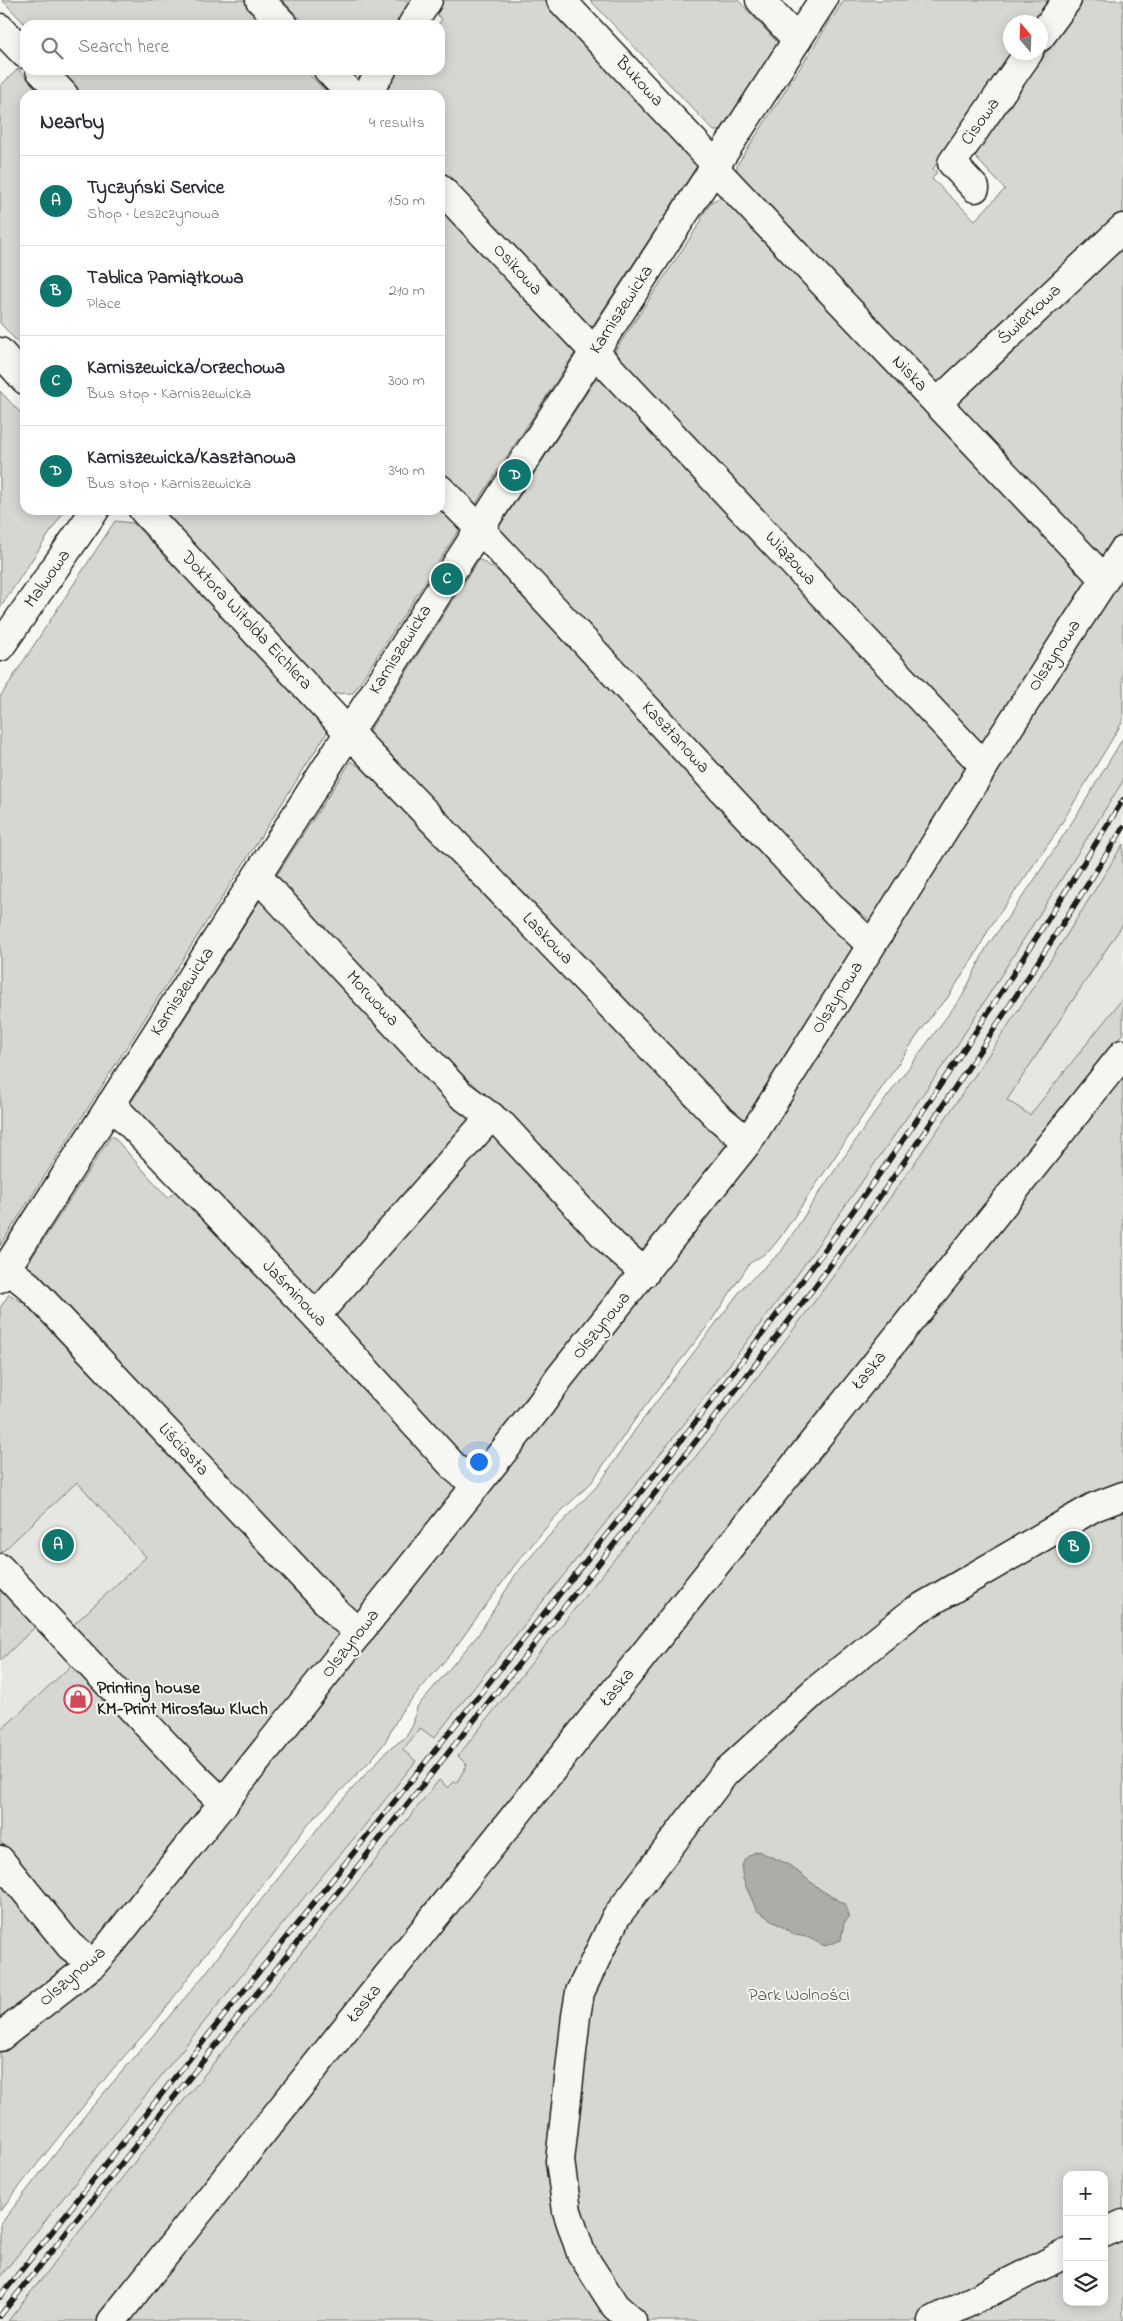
<!DOCTYPE html>
<meta charset="utf-8">
<style>
:root{--surface:#fff;--page:#f7f7f7;--text:#2b2b33;--muted:#7c7c81;--line:#e1e1e2;--accent:#0f766e}
body{margin:0;font-family:"Indie Flower",sans-serif;background:var(--page);color:var(--text)}
.controls{position:absolute;right:15px;bottom:15px;display:grid;overflow:hidden;border-radius:10px;box-shadow:0 2px 12px #0003}
.controls button{width:45px;height:45px;display:grid;place-items:center;padding:0;border:0;border-bottom:1px solid var(--line);background:var(--surface);color:var(--text);font:25px sans-serif}
.compass{position:absolute;left:1003px;top:15px;width:45px;height:45px;border-radius:50%;background:var(--surface);box-shadow:0 2px 12px #0003;rotate:341deg}
.you{position:absolute;left:478px;top:1461px;width:18px;height:18px;margin:-12px;border:4px solid #fff;border-radius:50%;background:#1a73e8;box-shadow:0 0 0 8px #1a73e833}
.badge{display:grid;place-items:center;width:32px;height:32px;border-radius:50%;background:var(--accent);color:#fff;font-size:16px;font-weight:700}
.pin{position:absolute;translate:-50% -50%;border:2px solid #fff;box-shadow:0 1px 5px #0006}
.list{margin:0;padding:0;list-style:none}
h2{display:flex;justify-content:space-between;align-items:center;height:65px;margin:0;padding:0 20px;font-size:21px}
h2 small{font-size:16px;font-weight:400;color:var(--muted)}
.list li{display:grid;grid-template-columns:32px 1fr auto;gap:15px;align-items:center;box-sizing:border-box;height:90px;padding:0 20px;border-top:1px solid var(--line)}
.list b{display:block;font-size:19px;white-space:nowrap}
.list p{margin:0;font-size:16px;white-space:nowrap;color:var(--muted)}
.list em{font-size:16px;font-style:normal;color:var(--muted)}
.icon{flex:none;width:28px;height:28px;fill:none;stroke:currentColor;stroke-width:2;stroke-linecap:round;stroke-linejoin:round}
.map{position:relative;flex:none;width:1123px;height:2321px;overflow:hidden}
.search{position:absolute;background:var(--surface);box-shadow:0 2px 12px #0003;left:20px;top:20px;width:425px;height:55px;display:flex;align-items:center;gap:12px;box-sizing:border-box;padding:0 18px;border-radius:15px;color:var(--muted);font-size:19px}
.panel{position:absolute;background:var(--surface);box-shadow:0 2px 12px #0003;left:20px;top:90px;width:425px;height:425px;border-radius:15px}
.map>svg:first-child{display:block}
</style>
<div class="map">
<svg width="1123" height="2321" viewBox="0 0 1123 2321">
<rect width="100%" height="100%" fill="#f6f6f2"/>
<filter id="ink" filterUnits="userSpaceOnUse"><feTurbulence type="fractalNoise" baseFrequency=".02" numOctaves="2"/><feDisplacementMap in="SourceGraphic" scale="10" xChannelSelector="R" yChannelSelector="G"/><feConvolveMatrix kernelMatrix="1 2 1 2 8 2 1 2 1" color-interpolation-filters="sRGB"/></filter>
<g filter="url(#ink)">
<g fill="#e6e6e2">
<polygon points="1123,768 1123,998 1029,1116 1007,1100 39,2321 0,2321 0,2256 383,1775 654,1438"/>
<polygon points="76,1482 146,1557 71,1627 46,1600 45,1592 35,1581 28,1580 2,1552"/>
<polygon points="36,1626 73,1664 0,1731 0,1661"/>
</g>
<g fill="#d6d6d2" stroke="#797977" fill-rule="evenodd">
<polygon points="2,0 251,0 275,25 26,25"/>
<polygon points="282,0 418,0 401,25 306,25"/>
<polygon points="438,0 551,0 560,10 555,16 598,61 605,56 630,84 625,90 634,100 641,95 701,160 590,330 440,170 440,95 384,95 386,91 382,88 393,70 440,70 438,25 442,19 431,10"/>
<polygon points="590,0 738,0 778,43 720,131 714,131"/>
<polygon points="844,0 1053,0 1037,22 1010,22 1010,52 1016,53 933,169 937,172 932,179 975,220 1005,189 976,158 974,153 1083,0 1123,0 1123,212 1095,266 1080,250 936,384 737,172 737,165"/>
<polygon points="18,69 43,95 25,95 25,350 0,323 0,86"/>
<polygon points="58,70 312,70 308,73 329,95 80,95"/>
<polygon points="729,196 771,245 769,248 784,261 1088,581 983,747 613,354 702,220 701,218 711,202 719,198 726,200"/>
<polygon points="440,207 576,351 476,504 470,504 449,485 453,482 440,468"/>
<polygon points="1123,246 1123,529 1102,559 954,404"/>
<polygon points="599,374 969,769 872,921 846,905 557,593 551,585 549,585 497,530"/>
<polygon points="0,391 25,418 25,510 65,510 0,608"/>
<polygon points="440,505 461,527 353,693 331,694 151,510 440,510"/>
<polygon points="115,521 133,523 330,728 0,1246 0,1213 2,1209 0,1208 0,697"/>
<polygon points="479,559 504,575 854,950 747,1120 730,1113 371,736 369,731"/>
<polygon points="1123,576 1123,721 1052,839 990,927 974,957 946,1000 935,1011 915,1039 779,1239 769,1251 750,1263 709,1324 636,1418 591,1483 555,1517 515,1565 452,1652 401,1712 385,1742 372,1759 308,1824 229,1929 220,1937 204,1956 160,2016 112,2070 0,2211 0,2051 67,1999 636,1301 991,780"/>
<polygon points="1123,738 1123,781 956,1047 792,1282 692,1414 434,1738 420,1728 403,1750 416,1761 361,1830 306,1895 0,2277 0,2225 86,2114 206,1973 246,1919 330,1813 387,1751 406,1737 413,1725 417,1707 478,1635 516,1574 546,1539 600,1483 635,1430 744,1286 781,1252 819,1193 872,1117 963,995 986,948 1033,882 1080,810"/>
<polygon points="351,761 374,777 728,1148 640,1257 552,1169 472,1082 465,1088 273,881"/>
<path d="M1123 844V924L1007 1100 1030 1115 1123 998V1033L97 2321H8L439 1780 448 1788 454 1782H457L467 1765 458 1756C565 1619 676 1485 781 1346 903 1185 1018 1017 1123 844Z"/>
<polygon points="264,894 475,1121 319,1298 310,1298 128,1107"/>
<path d="M1123 1076V2321H127ZM1067 2175H1104V2302H1067Z"/>
<polygon points="492,1129 630,1271 479,1462 471,1464 451,1449 326,1317"/>
<polygon points="112,1135 168,1198 180,1187 461,1485 359,1614 343,1602 27,1265"/>
<polygon points="9,1294 34,1309 341,1635 223,1784 201,1765 71,1627 146,1557 77,1482 2,1552 0,1550 0,1308"/>
<polygon points="0,1587 36,1626 0,1661"/>
<polygon points="73,1664 205,1806 94,1945 84,1941 73,1930 0,1841 0,1731"/>
<polygon points="0,1880 70,1966 0,2021"/>
</g>
<path fill="#acaca9" stroke="#727271" d="M758 1851 788 1864 821 1890 845 1904 849 1917 844 1923 841 1940 825 1946 807 1937 795 1935 756 1910C750 1890 726 1863 758 1851Z"/>
<g fill="none" stroke-linecap="round" stroke-linejoin="round">
<g stroke="#1c1c1c" stroke-width="31">
<g id="minor">
<polyline points="260,0 284,25"/>
<polyline points="561,0 716,165"/>
<polyline points="760,0 797,40"/>
<polyline points="412,25 428,0"/>
<polyline points="0,28 25,54"/>
<polyline points="1040,37 1067,0"/>
<polyline points="40,70 64,95"/>
<polyline points="328,70 352,95"/>
<polyline points="366,95 382,70"/>
<polyline points="714,168 1104,579"/>
<polyline points="440,188 984,766"/>
<polyline points="975,188 952,163 1029,52"/>
<polyline points="0,352 25,380"/>
<polyline points="937,403 1123,228"/>
<polyline points="440,489 480,529 836,912 871,945"/>
<polyline points="143,510 349,733 718,1117 748,1142"/>
<polyline points="0,647 95,510"/>
<polyline points="257,876 460,1094 503,1126 613,1245 645,1273"/>
<polyline points="111,1104 316,1316 456,1469 476,1485"/>
<polyline points="6,1268 29,1286 339,1615 359,1633"/>
<polyline points="0,1278 447,579 823,0"/>
<polyline points="316,1316 491,1116"/>
<polyline points="0,1568 194,1775 224,1804"/>
<polyline points="0,1860 70,1946 93,1964"/>
<polyline points="0,2037 93,1964 110,1945 541,1404 560,1377 748,1142 984,766 1123,551"/>
<polyline points="1104,2233 1123,2224"/>
<polyline points="632,2321 615,2306 581,2253 567,2211 560,2161 576,2016 580,1992 616,1917 725,1773 814,1692 913,1612 1094,1507 1123,1496"/>
<polyline points="932,2321 1067,2253"/>
</g>
</g>
<g stroke="#1c1c1c" stroke-width="31">
<polyline id="major" points="112,2321 1123,1054"/>
</g>
<use href="#minor" stroke="#f6f6f2" stroke-width="28"/>
<use href="#major" stroke="#f6f6f2" stroke-width="28"/>
<g stroke="#1c1c1c" stroke-width="5.5">
<g id="rail">
<path d="M0 2297 659 1469C746 1357 832 1244 912 1127 985 1020 1054 910 1123 800"/>
<path d="M0 2316 674 1469C743 1381 812 1293 876 1202 962 1080 1044 955 1123 828"/>
</g>
</g>
<use href="#rail" stroke="#f6f6f2" stroke-width="4" stroke-dasharray="11" stroke-linecap="butt"/>
</g>
</g>
<defs>
<g id="shop-ring" transform="scale(1.4375)"><circle r="9.5" fill="#f6f6f2" stroke="#d1495b" stroke-width="1.5"/><path d="M-5-2.5h2.3a2.7 3.5 0 0 1 5.4 0H5L5.5 6h-11ZM-1.5-2.5h3a1.5 2.3 0 0 0-3 0Z" fill="#d1495b"/></g>
</defs>
<g fill-rule="evenodd">
<use href="#shop-ring" x="78" y="1699"/>
</g>
<g text-anchor="middle" dominant-baseline="central" stroke-width="4" stroke-linejoin="round" paint-order="stroke">
<g font-size="18" fill="#1c1c1c" stroke="#f6f6f2">
<text transform="translate(639 82) rotate(47)">Bukowa</text>
<text transform="translate(981 122) rotate(-55)">Cisowa</text>
<text transform="translate(517 270) rotate(47)">Osikowa</text>
<text transform="translate(622 310) rotate(-57)">Karniszewicka</text>
<text transform="translate(1030 315) rotate(-43)">Świerkowa</text>
<text transform="translate(909 374) rotate(46)">Niska</text>
<text transform="translate(790 559) rotate(47)">Wiązowa</text>
<text transform="translate(48 579) rotate(-55)">Malwowa</text>
<text transform="translate(246 621) rotate(47)">Doktora Witolda Eichlera</text>
<text transform="translate(401 650) rotate(-58)">Karniszewicka</text>
<text transform="translate(1055 656) rotate(-57)">Olszynowa</text>
<text transform="translate(675 738) rotate(47)">Kasztanowa</text>
<text transform="translate(547 939) rotate(46)">Laskowa</text>
<text transform="translate(183 992) rotate(-57)">Karniszewicka</text>
<text transform="translate(838 998) rotate(-58)">Olszynowa</text>
<text transform="translate(372 999) rotate(47)">Morwowa</text>
<text transform="translate(294 1294) rotate(46)">Jaśminowa</text>
<text transform="translate(602 1326) rotate(-51)">Olszynowa</text>
<text transform="translate(870 1371) rotate(-51)">Łaska</text>
<text transform="translate(183 1450) rotate(47)">Liściasta</text>
<text transform="translate(351 1644) rotate(-52)">Olszynowa</text>
<text transform="translate(618 1688) rotate(-51)">Łaska</text>
<text transform="translate(73 1977) rotate(-41)">Olszynowa</text>
<text transform="translate(365 2004) rotate(-51)">Łaska</text>
</g>
<g font-size="18" font-weight="bold" fill="#1c1c1c" stroke="#f6f6f2" text-anchor="start">
<text x="97" y="1689">Printing house<tspan x="97" dy="21">KM-Print Mirosław Kluch</tspan></text>
</g>
<g font-size="18" fill="#545453" stroke="#f6f6f2">
<text x="799" y="1996">Park Wolności</text>
</g>
</g>
</svg>
<div class="controls">
<button>+</button>
<button>−</button>
<button><svg class="icon" aria-label="layers" viewBox="0 0 24 24"><path d="M12 4l9 5-9 5-9-5zM3 14l9 5 9-5"/></svg></button>
</div>
<svg class="compass" viewBox="-18 -18 36 36"><path d="M0-13l5 13h-10z" fill="#e53935"/><path d="M0 13l5-13h-10z" fill="#7c7c81"/></svg>
<div class="you"></div>
<div class="pin badge" style="left:58px;top:1545px">A</div>
<div class="pin badge" style="left:1074px;top:1547px">B</div>
<div class="pin badge" style="left:447px;top:579px">C</div>
<div class="pin badge" style="left:515px;top:475px">D</div>
<div class="search"><svg class="icon" aria-label="search" viewBox="0 0 24 24"><circle cx="10" cy="10" r="6"/><path d="M15 15l6 6"/></svg>Search here</div>
<section class="panel">
<h2>Nearby<small>4 results</small></h2>
<ul class="list">
<li><span class="badge">A</span><div><b>Tyczyński Service</b><p>Shop · Leszczynowa</p></div><em>150 m</em></li>
<li><span class="badge">B</span><div><b>Tablica Pamiątkowa</b><p>Place</p></div><em>210 m</em></li>
<li><span class="badge">C</span><div><b>Karniszewicka/Orzechowa</b><p>Bus stop · Karniszewicka</p></div><em>300 m</em></li>
<li><span class="badge">D</span><div><b>Karniszewicka/Kasztanowa</b><p>Bus stop · Karniszewicka</p></div><em>340 m</em></li>
</ul>
</section>
</div>
